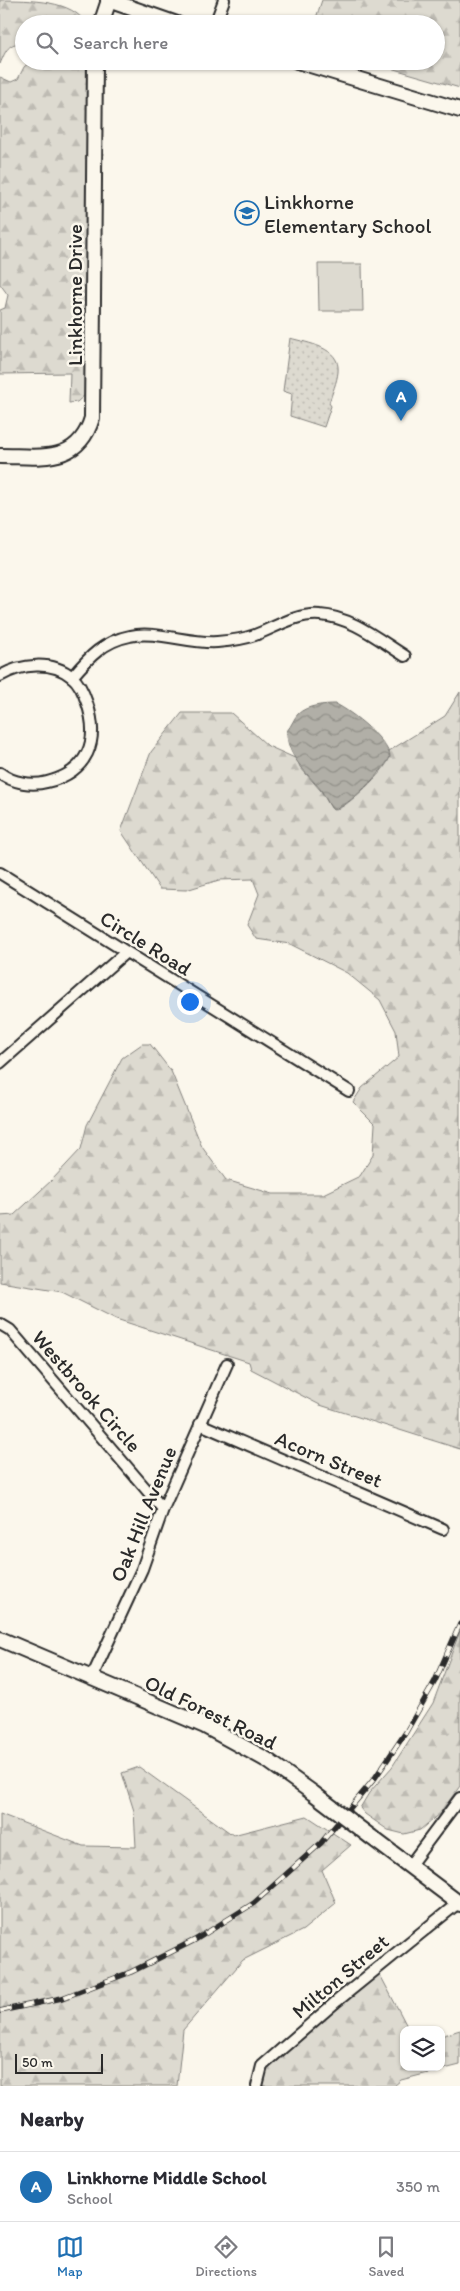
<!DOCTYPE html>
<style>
:root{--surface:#fff;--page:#f7f7f7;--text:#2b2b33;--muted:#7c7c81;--line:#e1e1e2;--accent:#1f6fb2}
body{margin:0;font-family:Itim,sans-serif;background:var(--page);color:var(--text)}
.controls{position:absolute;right:15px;bottom:15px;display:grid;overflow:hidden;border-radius:10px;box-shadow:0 1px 4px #0004}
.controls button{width:45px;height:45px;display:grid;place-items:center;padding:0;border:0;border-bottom:1px solid var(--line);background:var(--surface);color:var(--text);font:25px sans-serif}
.scale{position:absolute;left:15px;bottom:12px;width:88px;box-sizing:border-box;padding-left:5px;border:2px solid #2b2b2b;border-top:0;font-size:14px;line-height:18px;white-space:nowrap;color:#2b2b2b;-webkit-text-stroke:4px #fbf7ec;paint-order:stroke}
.you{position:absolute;left:189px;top:1001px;width:18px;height:18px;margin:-12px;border:4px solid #fff;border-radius:50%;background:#1a73e8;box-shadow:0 0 0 8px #1a73e833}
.badge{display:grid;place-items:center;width:32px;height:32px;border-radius:50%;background:var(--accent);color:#fff;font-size:16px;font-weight:700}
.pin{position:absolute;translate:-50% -41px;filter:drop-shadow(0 1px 2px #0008)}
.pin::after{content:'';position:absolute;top:26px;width:18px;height:15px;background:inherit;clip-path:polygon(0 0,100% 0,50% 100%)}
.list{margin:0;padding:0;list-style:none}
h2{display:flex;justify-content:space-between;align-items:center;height:65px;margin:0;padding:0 20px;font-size:21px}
h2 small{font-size:16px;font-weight:400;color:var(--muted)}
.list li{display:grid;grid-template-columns:32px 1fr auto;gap:15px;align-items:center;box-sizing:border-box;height:70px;padding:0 20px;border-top:1px solid var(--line)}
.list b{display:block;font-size:19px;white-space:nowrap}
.list p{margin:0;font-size:16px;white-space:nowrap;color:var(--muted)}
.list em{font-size:16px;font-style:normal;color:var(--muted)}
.icon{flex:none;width:28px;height:28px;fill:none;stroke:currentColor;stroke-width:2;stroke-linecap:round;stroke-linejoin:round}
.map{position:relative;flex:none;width:460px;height:2086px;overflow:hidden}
.search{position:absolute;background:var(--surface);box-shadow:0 1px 4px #0004;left:15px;right:15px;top:15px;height:55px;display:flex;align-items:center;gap:12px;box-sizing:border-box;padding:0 18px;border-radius:28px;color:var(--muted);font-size:19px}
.sheet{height:135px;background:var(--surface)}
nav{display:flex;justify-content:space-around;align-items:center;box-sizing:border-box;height:70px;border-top:1px solid var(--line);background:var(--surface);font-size:14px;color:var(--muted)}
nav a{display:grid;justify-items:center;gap:2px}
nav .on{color:var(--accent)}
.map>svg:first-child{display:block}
</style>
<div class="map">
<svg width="460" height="2086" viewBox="0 0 460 2086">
<defs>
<pattern id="forest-firs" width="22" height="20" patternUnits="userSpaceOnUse" patternTransform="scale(1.25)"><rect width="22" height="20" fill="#dddad0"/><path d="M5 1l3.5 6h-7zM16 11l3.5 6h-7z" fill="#bebbb3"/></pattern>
<pattern id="park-dots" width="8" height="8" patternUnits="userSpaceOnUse" patternTransform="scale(1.25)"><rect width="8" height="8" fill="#dddad0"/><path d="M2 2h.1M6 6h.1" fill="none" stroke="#bebbb3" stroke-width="1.8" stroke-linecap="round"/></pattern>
<pattern id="water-waves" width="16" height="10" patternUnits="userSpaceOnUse" patternTransform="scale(1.25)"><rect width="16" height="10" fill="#b1afa7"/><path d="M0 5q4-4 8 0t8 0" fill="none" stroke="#908f88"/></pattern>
</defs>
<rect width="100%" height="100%" fill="#fbf7ec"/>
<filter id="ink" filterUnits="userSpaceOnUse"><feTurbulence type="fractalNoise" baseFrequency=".02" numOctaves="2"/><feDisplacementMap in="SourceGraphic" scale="10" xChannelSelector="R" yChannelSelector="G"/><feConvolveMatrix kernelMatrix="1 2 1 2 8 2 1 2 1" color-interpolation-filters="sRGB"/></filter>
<g filter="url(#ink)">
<g fill="url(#forest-firs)" stroke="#84827e">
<path d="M0 0C30 0 73 0 86 24H24V43C8 43 6 50 0 64Z"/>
<polygon points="322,0 460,0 460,88 366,61 436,61 436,24 314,24"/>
<polygon points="31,61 87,61 88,366 86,394 77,402 69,403 70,373 0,374 0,310 5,308 8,295 0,284 0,77 11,82 18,79 24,67"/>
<path d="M460 692V1449L320 1405 251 1369 249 1362 116 1319 62 1292 0 1282V1216L14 1215 52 1180 81 1149 87 1125 122 1058 142 1044H150L171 1071 202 1147 226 1180 273 1194H323L360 1176 373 1155 375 1124 353 1102 362 1088 399 1057 396 1031 380 1000 347 973 290 944 256 939 247 925 259 894 253 879 219 880 186 890 160 889 121 831 151 752 182 713H231L268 746 297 759 300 767 321 791 331 808 336 810C348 806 385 771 389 759 390 755 390 755 389 751L445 716Z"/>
<polygon points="460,1631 460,1786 440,1813 420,1830 404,1834 388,1830 365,1814 360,1808 369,1793 392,1767 433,1703"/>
<polygon points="139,1767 233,1835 307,1816 351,1845 322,1870 336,1903 303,1930 243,1960 183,2030 177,2086 0,2086 0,1814 83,1846 136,1847 134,1811 122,1773"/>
<polygon points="377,1969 409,2030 404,2030 404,2067 441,2067 441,2036 460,2030 460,2065 401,2080 394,2086 257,2086 262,2066"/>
</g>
<path fill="url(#park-dots)" stroke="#84827e" d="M290 338C307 343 341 347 338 372 337 382 332 393 329 403L331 406 324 427 290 416 292 394 283 391Z"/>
<polygon fill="#dddad0" stroke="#84827e" points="318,264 362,264 363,311 319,311"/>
<path fill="url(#water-waves)" stroke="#7b7a75" d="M336 704C352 712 388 740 390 757 384 770 347 808 333 810 328 804 325 796 321 790 306 772 286 755 287 731 292 725 294 718 298 714 307 705 325 704 336 704Z"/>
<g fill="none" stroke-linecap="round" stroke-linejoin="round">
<g stroke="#2b2b2b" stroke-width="14">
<g id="street">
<polyline points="215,24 224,0"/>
<path d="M0 676C21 664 52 660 72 677 80 683 84 694 87 703 100 741 88 772 47 782 32 786 13 783 0 773"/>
<path d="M72 677C89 657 104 641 130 636 155 630 190 644 217 642 229 641 244 639 255 635 276 627 297 613 320 615 352 617 379 640 405 656"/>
<polyline points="0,873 349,1091"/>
<polyline points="0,1063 126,952"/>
<polyline points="0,1324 10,1330 163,1509"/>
<polyline points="200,1424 443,1529"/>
<polyline points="92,1677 142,1569 163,1509 227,1364"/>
<polyline points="410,1865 460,1798"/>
<polyline points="257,2086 262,2066 337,2001 458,1903"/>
</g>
</g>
<g stroke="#2b2b2b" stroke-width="18">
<g id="secondary">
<polyline points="108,0 177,24"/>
<polyline points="101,24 109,0"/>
<polyline points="297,61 460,110"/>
<path d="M0 456C40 456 78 465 92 418L95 61"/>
<polyline points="0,1639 205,1726 267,1760 313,1793"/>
<polyline points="371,1837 460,1904"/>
</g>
</g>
<use href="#street" stroke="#fbf7ec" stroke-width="10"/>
<use href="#secondary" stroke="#fbf7ec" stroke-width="14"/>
<g stroke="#2b2b2b" stroke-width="5.5">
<polyline id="rail" points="0,2011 62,1998 131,1972 195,1940 254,1903 321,1843 375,1778 406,1732 435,1681 460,1624"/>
</g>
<use href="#rail" stroke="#fbf7ec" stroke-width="4" stroke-dasharray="11" stroke-linecap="butt"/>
<g stroke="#2b2b2b" stroke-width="18" stroke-linecap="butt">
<polyline id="secondary-bridge" points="313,1793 371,1837"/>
</g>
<use href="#secondary-bridge" stroke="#fbf7ec" stroke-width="14"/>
</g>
</g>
<defs>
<g id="school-ring" transform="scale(1.25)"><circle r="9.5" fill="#fbf7ec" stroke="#1f6fb2" stroke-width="1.5"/><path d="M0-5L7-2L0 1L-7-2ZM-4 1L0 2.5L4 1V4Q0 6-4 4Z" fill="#1f6fb2"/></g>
</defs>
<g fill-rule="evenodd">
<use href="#school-ring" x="247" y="213"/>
</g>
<g text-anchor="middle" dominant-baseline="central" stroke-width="5" stroke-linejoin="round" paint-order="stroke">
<g font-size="21" fill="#2b2b2b" stroke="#fbf7ec" text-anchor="start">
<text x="264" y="201">Linkhorne<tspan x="264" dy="24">Elementary School</tspan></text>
</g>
<g font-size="21" fill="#2b2b2b" stroke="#fbf7ec">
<text transform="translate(74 295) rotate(-90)">Linkhorne Drive</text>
<text transform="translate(146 943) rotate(32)">Circle Road</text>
<text transform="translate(87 1391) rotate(49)">Westbrook Circle</text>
<text transform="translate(329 1459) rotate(23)">Acorn Street</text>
<text transform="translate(143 1514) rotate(-68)">Oak Hill Avenue</text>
<text transform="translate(211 1712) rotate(26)">Old Forest Road</text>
<text transform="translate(340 1976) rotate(-40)">Milton Street</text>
</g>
</g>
</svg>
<div class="controls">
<button><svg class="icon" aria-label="layers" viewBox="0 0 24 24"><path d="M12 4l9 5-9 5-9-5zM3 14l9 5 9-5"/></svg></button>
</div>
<div class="scale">50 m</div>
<div class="you"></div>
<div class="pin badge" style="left:401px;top:421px">A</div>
<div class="search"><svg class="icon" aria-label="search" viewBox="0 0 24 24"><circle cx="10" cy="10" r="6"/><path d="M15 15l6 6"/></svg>Search here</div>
</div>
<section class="sheet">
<h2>Nearby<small></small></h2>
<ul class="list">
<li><span class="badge">A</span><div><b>Linkhorne Middle School</b><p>School</p></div><em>350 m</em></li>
</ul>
</section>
<nav>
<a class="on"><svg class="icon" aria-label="map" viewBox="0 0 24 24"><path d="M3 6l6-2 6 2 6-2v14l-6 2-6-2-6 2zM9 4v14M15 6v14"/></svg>Map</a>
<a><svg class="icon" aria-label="directions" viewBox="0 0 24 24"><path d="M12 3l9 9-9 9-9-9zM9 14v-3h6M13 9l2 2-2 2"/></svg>Directions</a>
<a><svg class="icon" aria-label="saved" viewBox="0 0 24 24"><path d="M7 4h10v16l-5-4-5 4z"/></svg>Saved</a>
</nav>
